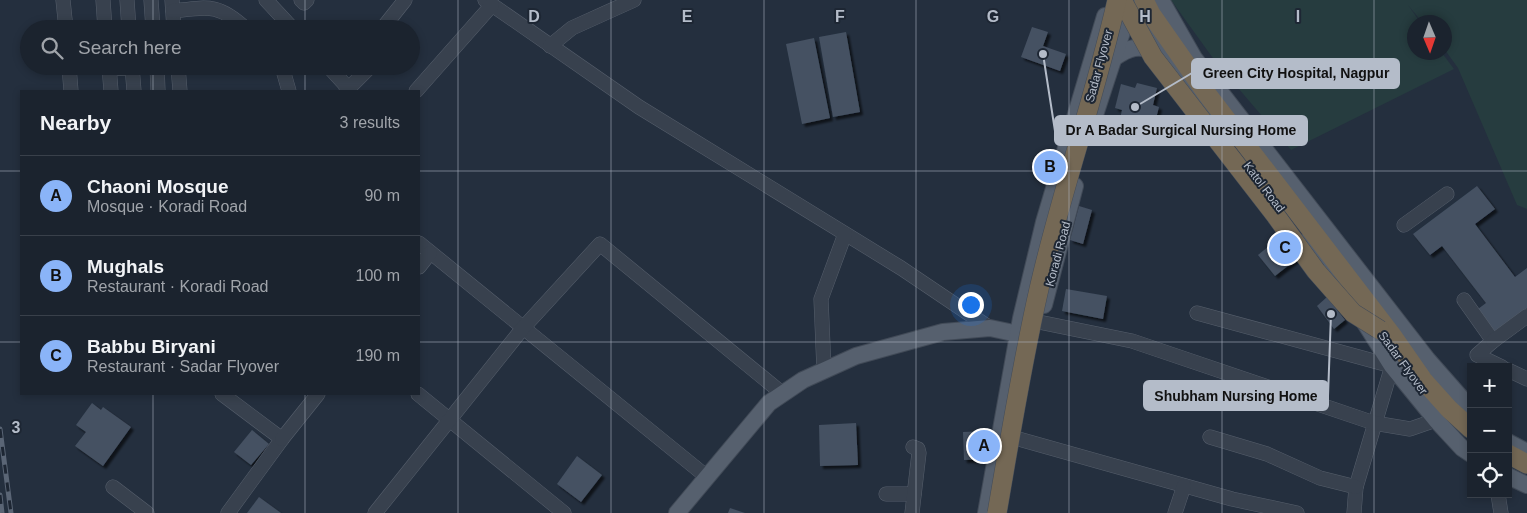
<!DOCTYPE html>
<meta charset="utf-8">
<style>
:root{--surface:#1b232e;--page:#242b36;--text:#f1f3f6;--muted:#a0a4aa;--line:#39404a;--accent:#8ab4f8}
body{margin:0;font-family:Arial,sans-serif;background:var(--page);color:var(--text)}
.controls{position:absolute;right:15px;bottom:15px;display:grid;overflow:hidden;border-radius:0px;box-shadow:0 2px 8px #0003}
.controls button{width:45px;height:45px;display:grid;place-items:center;padding:0;border:0;border-bottom:1px solid var(--line);background:var(--surface);color:var(--text);font:25px sans-serif}
.compass{position:absolute;left:1407px;top:15px;width:45px;height:45px;border-radius:50%;background:var(--surface);box-shadow:0 2px 8px #0003;rotate:178deg}
.you{position:absolute;left:970px;top:304px;width:18px;height:18px;margin:-12px;border:4px solid #fff;border-radius:50%;background:#1a73e8;box-shadow:0 0 0 8px #1a73e833}
.badge{display:grid;place-items:center;width:32px;height:32px;border-radius:50%;background:var(--accent);color:#111;font-size:16px;font-weight:700}
.pin{position:absolute;translate:-50% -50%;border:2px solid #fff;box-shadow:0 1px 5px #0006}
.list{margin:0;padding:0;list-style:none}
h2{display:flex;justify-content:space-between;align-items:center;height:65px;margin:0;padding:0 20px;font-size:21px}
h2 small{font-size:16px;font-weight:400;color:var(--muted)}
.list li{display:grid;grid-template-columns:32px 1fr auto;gap:15px;align-items:center;box-sizing:border-box;height:80px;padding:0 20px;border-top:1px solid var(--line)}
.list b{display:block;font-size:19px;white-space:nowrap}
.list p{margin:0;font-size:16px;white-space:nowrap;color:var(--muted)}
.list em{font-size:16px;font-style:normal;color:var(--muted)}
.icon{flex:none;width:28px;height:28px;fill:none;stroke:currentColor;stroke-width:2;stroke-linecap:round;stroke-linejoin:round}
.map{position:relative;flex:none;width:1527px;height:513px;overflow:hidden}
.search{position:absolute;background:var(--surface);box-shadow:0 2px 8px #0003;left:20px;top:20px;width:400px;height:55px;display:flex;align-items:center;gap:12px;box-sizing:border-box;padding:0 18px;border-radius:28px;color:var(--muted);font-size:19px}
.panel{position:absolute;background:var(--surface);box-shadow:0 2px 8px #0003;left:20px;top:90px;width:400px;height:305px;border-radius:0px}
.map>svg:first-child{display:block}
</style>
<div class="map">
<svg width="1527" height="513" viewBox="0 0 1527 513">
<defs>
<filter id="shadow"><feDropShadow dx="3" dy="3" stdDeviation="1" flood-color="#0009"/></filter>
</defs>
<rect width="100%" height="100%" fill="#242f3e"/>
<polygon fill="#263c3f" points="1171,0 1527,0 1527,209 1517,205 1458,68 1445,50 1444,22 1422,22 1408,5 1420,22 1414,22 1414,52 1442,53 1454,69 1291,150 1215,61"/>
<g fill="#455162" filter="url(#shadow)">
<polygon points="1032,27 1048,32 1043,46 1066,54 1060,71 1021,57"/>
<polygon points="846,32 860,112 833,117 819,37"/>
<polygon points="814,38 830,118 802,124 786,44"/>
<polygon points="1137,83 1157,88 1153,105 1159,107 1153,130 1138,126 1137,133 1118,128 1122,110 1115,108 1121,84 1135,88"/>
<polygon points="1477,186 1495,209 1475,224 1515,277 1527,268 1527,308 1492,335 1474,312 1486,303 1442,246 1430,255 1413,234"/>
<polygon points="1079,206 1092,210 1083,244 1070,240"/>
<polygon points="1280,237 1298,258 1275,276 1258,255"/>
<polygon points="1066,289 1107,296 1103,319 1062,311"/>
<polygon points="1327,297 1345,320 1334,329 1317,306"/>
<polygon points="92,403 101,410 103,407 131,427 103,466 75,446 86,432 76,425"/>
<polygon points="856,423 858,465 820,466 819,425"/>
<polygon points="252,430 269,444 251,465 234,452"/>
<polygon points="988,431 989,459 964,460 963,432"/>
<polygon points="577,456 602,475 581,502 557,484"/>
<polygon points="259,497 281,513 247,513"/>
<polygon points="730,508 745,513 728,513"/>
</g>
<g fill="none" stroke-linecap="round" stroke-linejoin="round">
<g stroke="#565f6c" stroke-width="15">
<g id="minor">
<polyline points="63,0 66,29"/>
<polyline points="103,0 105,29"/>
<polyline points="127,0 129,29"/>
<polyline points="151,0 153,29"/>
<polyline points="172,0 174,29"/>
<polyline points="266,0 293,29"/>
<polyline points="301,0 304,3 307,0"/>
<polyline points="485,0 639,107 901,268 990,328"/>
<path d="M173 11C208 7 218 3 246 29"/>
<polyline points="382,29 405,0"/>
<polyline points="550,46 572,28 634,0"/>
<polyline points="69,66 71,91"/>
<polyline points="109,66 111,91"/>
<polyline points="132,66 134,91"/>
<polyline points="157,66 158,91"/>
<polyline points="178,66 180,91"/>
<polyline points="280,66 283,70 289,91"/>
<polyline points="328,66 349,89"/>
<polyline points="109,69 168,66"/>
<polyline points="346,91 369,68 367,66"/>
<polyline points="416,91 492,5"/>
<polyline points="1404,225 1447,194"/>
<polyline points="419,243 707,477"/>
<polyline points="419,267 430,253"/>
<polyline points="1464,300 1493,341 1477,355 1502,367"/>
<polyline points="1197,313 1392,366 1356,487 1354,513"/>
<polyline points="1024,319 1132,341 1374,423 1410,429 1436,420"/>
<polyline points="1493,341 1527,316"/>
<polyline points="824,370 821,299 845,234"/>
<polyline points="1508,370 1527,379"/>
<polyline points="222,394 282,439 228,513"/>
<polyline points="418,394 564,513"/>
<polyline points="1001,434 1232,499 1297,513"/>
<polyline points="1210,437 1267,454 1320,478 1356,487"/>
<polyline points="282,439 318,394"/>
<polyline points="113,487 147,513"/>
<polyline points="886,494 914,494"/>
<polyline points="1498,494 1501,513"/>
<polyline points="375,513 523,328 600,244 783,394"/>
<polyline points="912,513 919,453 918,449 913,447"/>
<polyline points="1175,513 1184,486"/>
</g>
</g>
<g stroke="#414a57" stroke-width="18">
<g id="major">
<polyline points="1133,0 1149,31 1229,140"/>
<polyline points="1161,0 1194,58 1427,359 1471,409"/>
<path d="M1114 58C1131 46 1137 46 1157 50"/>
<polyline points="1092,124 1131,5"/>
<polyline points="1305,242 1338,284"/>
<polyline points="1044,305 1075,186"/>
<polyline points="1363,320 1392,366 1436,420 1462,448 1471,454"/>
<polyline points="1508,442 1527,452"/>
<polyline points="1508,476 1527,485"/>
<polyline points="677,513 769,403 803,380 856,356 943,332 990,328 1027,336"/>
<polyline points="986,513 1021,318 1044,222 1105,16"/>
</g>
</g>
<g stroke="#434c59" stroke-width="20">
<g id="highway">
<polyline points="1144,0 1151,14 1207,94 1391,334 1423,380 1449,409 1471,429"/>
<polyline points="1508,454 1527,464"/>
</g>
</g>
<use href="#minor" stroke="#38414e" stroke-width="14"/>
<use href="#major" stroke="#56606e" stroke-width="16"/>
<use href="#highway" stroke="#746855" stroke-width="19"/>
<g stroke="#5a6575" stroke-width="5">
<g id="rail">
<polyline points="0,429 11,513"/>
<polyline points="0,495 2,513"/>
</g>
</g>
<use href="#rail" stroke="#1d2633" stroke-width="3" stroke-dasharray="9" stroke-linecap="butt"/>
<g stroke="#434c59" stroke-width="20" stroke-linecap="butt">
<g id="highway-bridge">
<polyline points="1122,0 1153,57 1276,216 1316,271 1353,313 1380,330"/>
<path d="M997 513C1010 438 1022 363 1039 289 1061 192 1095 97 1117 0"/>
</g>
</g>
<use href="#highway-bridge" stroke="#746855" stroke-width="19"/>
</g>
<path fill="none" stroke="#b4bcc9" stroke-width="1" stroke-opacity="0.55" d="M153 0V29M305 0V29M458 0V513M611 0V513M764 0V513M916 0V513M1069 0V513M1222 0V513M1374 0V513M153 66V91M305 66V91M0 171H21M419 171H1527M0 342H21M419 342H1527M153 394V513M305 394V513"/>
<g text-anchor="middle" dominant-baseline="central" stroke-width="4" stroke-linejoin="round" paint-order="stroke">
<g font-size="12" fill="#b4bcc9" stroke="#1d2633">
<text transform="translate(1099 66) rotate(-75)">Sadar Flyover</text>
<text transform="translate(1264 187) rotate(53)">Katol Road</text>
<text transform="translate(1058 254) rotate(-75)">Koradi Road</text>
<text transform="translate(1403 363) rotate(54)">Sadar Flyover</text>
</g>
</g>
<g font-size="16" text-anchor="middle" font-weight="bold" fill="#b4bcc9" stroke="#1d2633" stroke-width="4" stroke-linejoin="round" paint-order="stroke">
<text x="534" y="22">D</text>
<text x="687" y="22">E</text>
<text x="840" y="22">F</text>
<text x="993" y="22">G</text>
<text x="1145" y="22">H</text>
<text x="1298" y="22">I</text>
<text x="16" y="433">3</text>
</g>
<path fill="none" stroke="#b4bcc9" stroke-width="2" d="M1135 107L1192 73M1043 54L1055 131M1331 314L1328 396"/>
<g fill="#b4bcc9" stroke="#1d2633" stroke-width="2">
<circle cx="1135" cy="107" r="5"/>
<circle cx="1043" cy="54" r="5"/>
<circle cx="1331" cy="314" r="5"/>
</g>
<g fill="#b4bcc9" stroke="#b4bcc9" stroke-width="2">
<rect x="1192" y="59" width="207" height="29" rx="5"/>
<rect x="1055" y="116" width="252" height="29" rx="5"/>
<rect x="1144" y="381" width="184" height="29" rx="5"/>
</g>
<g font-size="14" text-anchor="middle" font-weight="bold" fill="#111">
<text x="1296" y="78">Green City Hospital, Nagpur</text>
<text x="1181" y="135">Dr A Badar Surgical Nursing Home</text>
<text x="1236" y="401">Shubham Nursing Home</text>
</g>
</svg>
<div class="controls">
<button>+</button>
<button>−</button>
<button><svg class="icon" aria-label="locate" viewBox="0 0 24 24"><circle cx="12" cy="12" r="6"/><path d="M12 2v4M12 18v4M2 12h4M18 12h4"/></svg></button>
</div>
<svg class="compass" viewBox="-18 -18 36 36"><path d="M0-13l5 13h-10z" fill="#e53935"/><path d="M0 13l5-13h-10z" fill="#a0a4aa"/></svg>
<div class="you"></div>
<div class="pin badge" style="left:984px;top:446px">A</div>
<div class="pin badge" style="left:1050px;top:167px">B</div>
<div class="pin badge" style="left:1285px;top:248px">C</div>
<div class="search"><svg class="icon" aria-label="search" viewBox="0 0 24 24"><circle cx="10" cy="10" r="6"/><path d="M15 15l6 6"/></svg>Search here</div>
<section class="panel">
<h2>Nearby<small>3 results</small></h2>
<ul class="list">
<li><span class="badge">A</span><div><b>Chaoni Mosque</b><p>Mosque · Koradi Road</p></div><em>90 m</em></li>
<li><span class="badge">B</span><div><b>Mughals</b><p>Restaurant · Koradi Road</p></div><em>100 m</em></li>
<li><span class="badge">C</span><div><b>Babbu Biryani</b><p>Restaurant · Sadar Flyover</p></div><em>190 m</em></li>
</ul>
</section>
</div>
